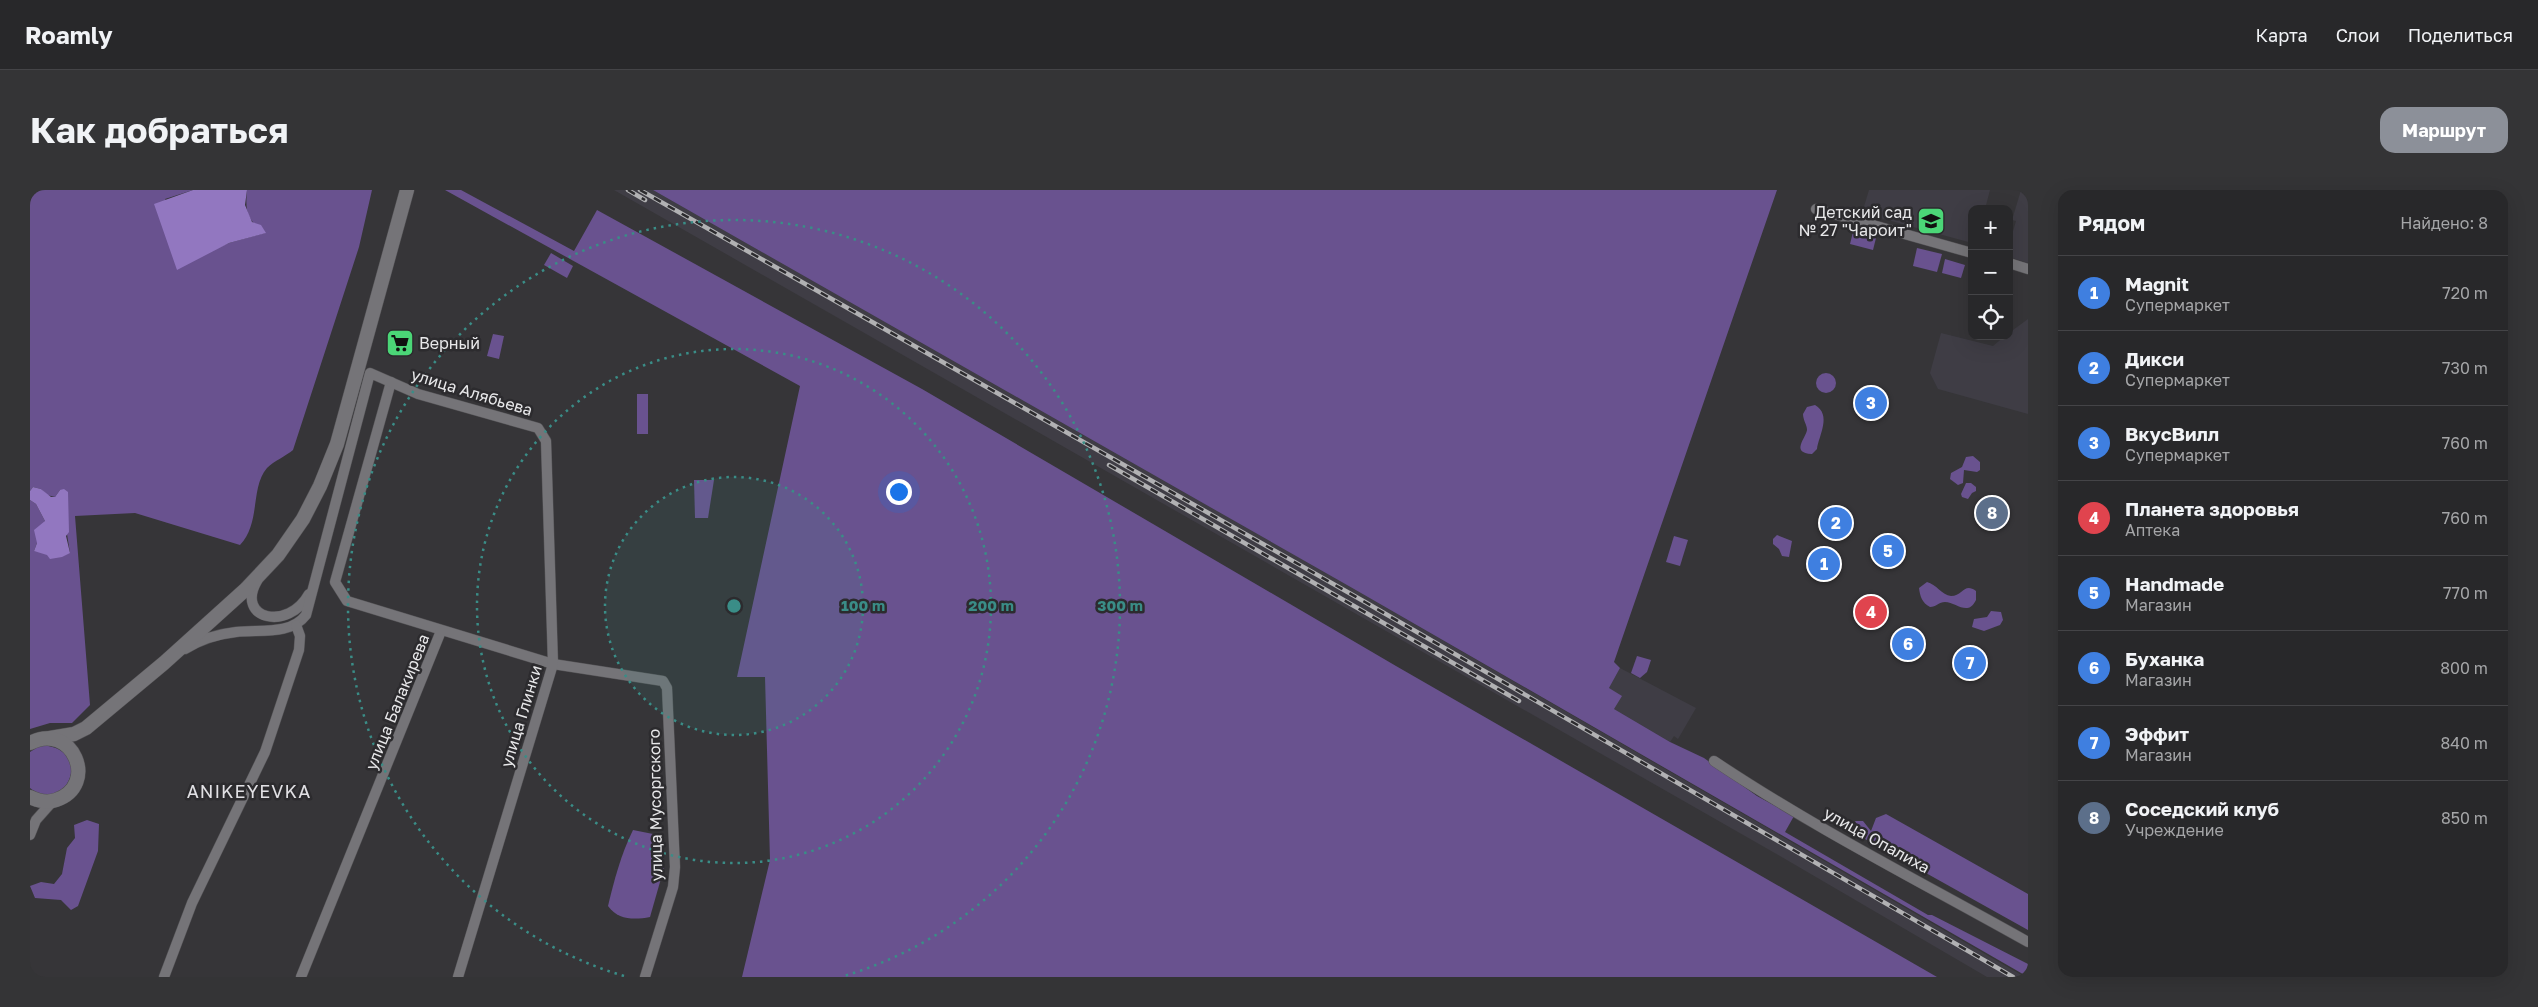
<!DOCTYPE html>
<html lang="ru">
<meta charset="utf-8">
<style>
:root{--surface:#28282a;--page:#343436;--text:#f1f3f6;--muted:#a5a6a8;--line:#444447;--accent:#8c9099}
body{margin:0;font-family:"Golos Text",sans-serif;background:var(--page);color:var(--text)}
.controls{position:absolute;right:15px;top:15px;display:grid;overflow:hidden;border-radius:10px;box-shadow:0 5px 20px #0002}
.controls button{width:45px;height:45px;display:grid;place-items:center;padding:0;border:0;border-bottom:1px solid var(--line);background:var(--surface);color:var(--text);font:25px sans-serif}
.you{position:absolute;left:868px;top:301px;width:18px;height:18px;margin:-12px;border:4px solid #fff;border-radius:50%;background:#1a73e8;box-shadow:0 0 0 8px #1a73e833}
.badge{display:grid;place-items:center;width:32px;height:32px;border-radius:50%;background:var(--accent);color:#fff;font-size:16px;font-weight:700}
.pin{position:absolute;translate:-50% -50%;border:2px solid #fff;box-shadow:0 1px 5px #0006}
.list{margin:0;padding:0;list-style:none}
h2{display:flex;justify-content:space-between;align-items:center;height:65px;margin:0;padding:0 20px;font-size:21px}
h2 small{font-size:16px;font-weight:400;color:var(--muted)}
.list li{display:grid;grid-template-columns:32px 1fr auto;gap:15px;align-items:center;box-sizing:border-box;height:75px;padding:0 20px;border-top:1px solid var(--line)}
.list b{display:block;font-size:19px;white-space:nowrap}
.list p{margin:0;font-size:16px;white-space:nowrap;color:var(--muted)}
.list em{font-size:16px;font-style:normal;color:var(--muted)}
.icon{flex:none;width:28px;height:28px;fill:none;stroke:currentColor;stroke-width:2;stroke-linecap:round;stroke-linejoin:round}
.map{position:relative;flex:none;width:1998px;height:787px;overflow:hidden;border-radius:15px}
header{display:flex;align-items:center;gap:30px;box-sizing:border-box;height:70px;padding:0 25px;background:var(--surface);border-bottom:1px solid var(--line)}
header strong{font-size:24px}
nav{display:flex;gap:28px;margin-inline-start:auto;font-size:18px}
.intro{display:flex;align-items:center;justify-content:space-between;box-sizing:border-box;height:120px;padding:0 30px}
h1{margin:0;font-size:35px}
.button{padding:12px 22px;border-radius:15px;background:var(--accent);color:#fff;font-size:18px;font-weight:700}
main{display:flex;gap:30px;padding:0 30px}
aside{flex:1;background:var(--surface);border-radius:15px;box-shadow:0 5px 20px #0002}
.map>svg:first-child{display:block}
</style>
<header>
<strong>Roamly</strong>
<nav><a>Карта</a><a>Слои</a><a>Поделиться</a></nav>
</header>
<div class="intro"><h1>Как добраться</h1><a class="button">Маршрут</a></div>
<main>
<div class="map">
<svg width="1998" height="787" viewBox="0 0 1998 787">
<rect width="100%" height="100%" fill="#363538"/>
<g fill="#3f3d45">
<polygon points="584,0 623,0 1324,399 1995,787 1957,787 1750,666"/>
<polygon points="1839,0 1960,0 1955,19 1942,19 1942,53 1832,23"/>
<polygon points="1991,0 1998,0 1998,73 1979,67 1979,55 1986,31 1982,30"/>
<polygon points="1998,129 1998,224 1908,199 1900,183 1911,143 1963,156 1975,146 1979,146 1979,143"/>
<polygon points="1590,478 1666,518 1648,549 1644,546 1640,552 1584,519 1579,498"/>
</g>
<g fill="#69528f">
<path d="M0 0H163L135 9 173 64 199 53 235 43C217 29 215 23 217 0H342L329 57 263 260C256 266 244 271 237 278 220 298 231 333 210 355L105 323 45 326 60 515 42 533H20L0 539V310L6 314 15 331 4 361 40 363 30 300 25 307 17 305 11 299 3 297 0 301Z"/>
<polygon points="415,0 431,0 544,61 567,20 892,199 1366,476 1907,787 712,787 740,670 735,487 707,487 770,196"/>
<polygon points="623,0 1747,0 1584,472 1590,478 1579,498 1592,506 1584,519 1640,552 1674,568 1727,606 1764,626 1755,642 1898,725 1902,725 1998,774 1998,787 1324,399"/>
<polygon points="1823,42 1846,48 1843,60 1820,54"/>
<polygon points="1887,58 1912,64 1907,82 1883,76"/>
<polygon points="521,63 543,76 537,88 514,75"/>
<polygon points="1915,69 1935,75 1931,88 1912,83"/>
<polygon points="463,144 474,146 469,169 457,166"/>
<circle cx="1796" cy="193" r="10"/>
<rect x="607" y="204" width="11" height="40"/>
<path d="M1785 215C1802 225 1789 245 1787 259L1782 264C1760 263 1776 248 1777 240 1777 235 1773 230 1773 224L1777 217Z"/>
<polygon points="1943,266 1950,272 1950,280 1947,282 1934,280 1933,293 1928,295 1920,289 1921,283 1932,277 1936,267"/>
<polygon points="664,290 684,290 678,328 665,328"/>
<polygon points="1936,293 1941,293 1946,297 1946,301 1942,303 1938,309 1932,307 1931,304"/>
<polygon points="1747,345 1762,351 1759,367 1752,366 1749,359 1743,354 1743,349"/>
<polygon points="1644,346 1658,350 1650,376 1636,372"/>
<path d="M1897 392C1906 394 1912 405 1921 406 1933 406 1934 392 1946 401V410C1938 427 1926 412 1915 412 1909 412 1906 417 1900 417 1892 413 1890 406 1889 398Z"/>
<polygon points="1961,421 1971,422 1973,430 1970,435 1954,441 1942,437 1944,429 1957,427"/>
<polygon points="1607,466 1621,470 1617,482 1610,488 1601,483"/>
<path d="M11 555C67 559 35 626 0 598V562Z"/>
<polygon points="1856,624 1998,704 1998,740 1835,649 1825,631 1833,631 1841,641 1846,628"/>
<polygon points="57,630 69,634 68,661 48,716 41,720 31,710 5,708 0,696 11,692 24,694 32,684 37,658 45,648 44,635"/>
<path d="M603 640 628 645 632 649 634 678 620 727C604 730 588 730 578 716 584 691 591 664 603 640Z"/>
</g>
<g fill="#9277c0">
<polygon points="163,0 217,0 215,15 222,32 231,35 236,43 199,53 147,80 124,14"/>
<polygon points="3,297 11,299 21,307 25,307 30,300 34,299 38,302 39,342 36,346 40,363 32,367 20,369 17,365 4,361 7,353 4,340 15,331 6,314 0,310 0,301"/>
</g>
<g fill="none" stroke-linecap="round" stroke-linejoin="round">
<g stroke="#535255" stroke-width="11">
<g id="street">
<polyline points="1786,19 1942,63"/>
<polyline points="1979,73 1998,79"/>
<polyline points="361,192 305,392 317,411 523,474 633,491 637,498 645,677 643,697 615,787"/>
<path d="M227 391C205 429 258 442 279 404"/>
<path d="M155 459C171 449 188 444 206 442 229 439 260 446 276 425L340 183 388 204 508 238 516 251 523 474 428 787"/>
<path d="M1684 571C1784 638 1893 693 1998 752"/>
<polyline points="0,645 6,630 22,612"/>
<polyline points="134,787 162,713 235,562 269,460 270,446 266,435"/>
<polyline points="271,787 411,441"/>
</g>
</g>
<g stroke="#535255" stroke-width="15">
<g id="secondary">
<polyline points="20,548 44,544 56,538 134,473 216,399 248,365 273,329 290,296 307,254 377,0"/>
<path d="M0 553C42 531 70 595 26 610 17 613 8 611 0 607"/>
</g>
</g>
<use href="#street" stroke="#757478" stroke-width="10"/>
<use href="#secondary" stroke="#757478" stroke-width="14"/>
<g stroke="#b1b1b3" stroke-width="4.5">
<g id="rail">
<polyline points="598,0 615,10"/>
<polyline points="610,0 1335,412 1983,787"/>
<polyline points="1079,275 1489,511"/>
</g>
</g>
<use href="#rail" stroke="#2c2b2e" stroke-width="2.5" stroke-dasharray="8" stroke-linecap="butt"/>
</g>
<circle cx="704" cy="416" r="129" fill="#3a8d87" fill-opacity=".12"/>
<g fill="none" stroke="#3a8d87" stroke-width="2.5" stroke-dasharray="2.5 5">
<circle cx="704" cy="416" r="129"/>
<circle cx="704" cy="416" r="257"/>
<path d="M594 786A386 386 0 1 1 814 786"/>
</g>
<defs>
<g id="school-square" transform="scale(1.4375)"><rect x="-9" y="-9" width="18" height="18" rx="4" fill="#4bd677" stroke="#2c2b2e"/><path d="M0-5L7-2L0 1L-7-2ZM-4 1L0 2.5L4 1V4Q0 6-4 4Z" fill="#111"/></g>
<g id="supermarket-square" transform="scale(1.4375)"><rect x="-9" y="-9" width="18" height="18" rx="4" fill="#4bd677" stroke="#2c2b2e"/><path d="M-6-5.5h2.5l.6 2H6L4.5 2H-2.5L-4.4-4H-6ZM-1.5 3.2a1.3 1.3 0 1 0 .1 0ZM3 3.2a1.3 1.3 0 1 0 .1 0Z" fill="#111"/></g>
</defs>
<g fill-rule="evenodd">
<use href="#school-square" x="1901" y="31"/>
<use href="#supermarket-square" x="370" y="153"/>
</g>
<g text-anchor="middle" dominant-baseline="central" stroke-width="5" stroke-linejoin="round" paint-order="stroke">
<g font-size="16" fill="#e8e8ea" stroke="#2c2b2e" text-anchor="end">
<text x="1882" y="22">Детский сад<tspan x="1882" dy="18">№ 27 "Чароит"</tspan></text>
<text x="389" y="153" text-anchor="start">Верный</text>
</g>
<g font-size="16" fill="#e8e8ea" stroke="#2c2b2e">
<text transform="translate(442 202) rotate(17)">улица Алябьева</text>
<text transform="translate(367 512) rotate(-68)">улица Балакирева</text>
<text transform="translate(491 526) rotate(-73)">улица Глинки</text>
<text transform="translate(625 615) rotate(-91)">улица Мусоргского</text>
<text transform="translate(1847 650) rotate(29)">улица Опалиха</text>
</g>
<g font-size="18" letter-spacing="1" fill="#e1e0e4" stroke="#2c2b2e">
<text x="219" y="601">ANIKEYEVKA</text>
</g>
</g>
<circle cx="704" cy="416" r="8" fill="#3a8d87" stroke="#2c2b2e" stroke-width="2.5"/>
<g font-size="15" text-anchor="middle" font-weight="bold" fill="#3a8d87" stroke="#2c2b2e" stroke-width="5" stroke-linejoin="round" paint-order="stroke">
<text x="833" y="421">100 m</text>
<text x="961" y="421">200 m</text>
<text x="1090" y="421">300 m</text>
</g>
</svg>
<div class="controls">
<button>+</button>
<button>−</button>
<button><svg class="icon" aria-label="locate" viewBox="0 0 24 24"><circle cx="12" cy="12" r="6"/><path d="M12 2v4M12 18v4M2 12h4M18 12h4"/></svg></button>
</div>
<div class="you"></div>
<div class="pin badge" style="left:1794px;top:374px;background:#3f7fe0">1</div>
<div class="pin badge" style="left:1806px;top:333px;background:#3f7fe0">2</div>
<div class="pin badge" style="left:1841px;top:213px;background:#3f7fe0">3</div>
<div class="pin badge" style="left:1841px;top:422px;background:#e0444e">4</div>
<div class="pin badge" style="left:1858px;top:361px;background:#3f7fe0">5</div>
<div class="pin badge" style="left:1878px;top:454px;background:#3f7fe0">6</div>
<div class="pin badge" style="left:1940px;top:473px;background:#3f7fe0">7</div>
<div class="pin badge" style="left:1962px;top:323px;background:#5c6f8a">8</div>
</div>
<aside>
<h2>Рядом<small>Найдено: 8</small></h2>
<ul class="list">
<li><span class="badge" style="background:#3f7fe0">1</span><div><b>Magnit</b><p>Супермаркет</p></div><em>720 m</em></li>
<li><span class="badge" style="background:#3f7fe0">2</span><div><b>Дикси</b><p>Супермаркет</p></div><em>730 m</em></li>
<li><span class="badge" style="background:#3f7fe0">3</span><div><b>ВкусВилл</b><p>Супермаркет</p></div><em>760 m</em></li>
<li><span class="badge" style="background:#e0444e">4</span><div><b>Планета здоровья</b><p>Аптека</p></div><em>760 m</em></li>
<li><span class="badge" style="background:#3f7fe0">5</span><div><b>Handmade</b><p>Магазин</p></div><em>770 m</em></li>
<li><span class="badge" style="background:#3f7fe0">6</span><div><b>Буханка</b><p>Магазин</p></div><em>800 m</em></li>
<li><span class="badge" style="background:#3f7fe0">7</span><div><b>Эффит</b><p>Магазин</p></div><em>840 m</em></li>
<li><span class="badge" style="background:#5c6f8a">8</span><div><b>Соседский клуб</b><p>Учреждение</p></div><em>850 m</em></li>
</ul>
</aside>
</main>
